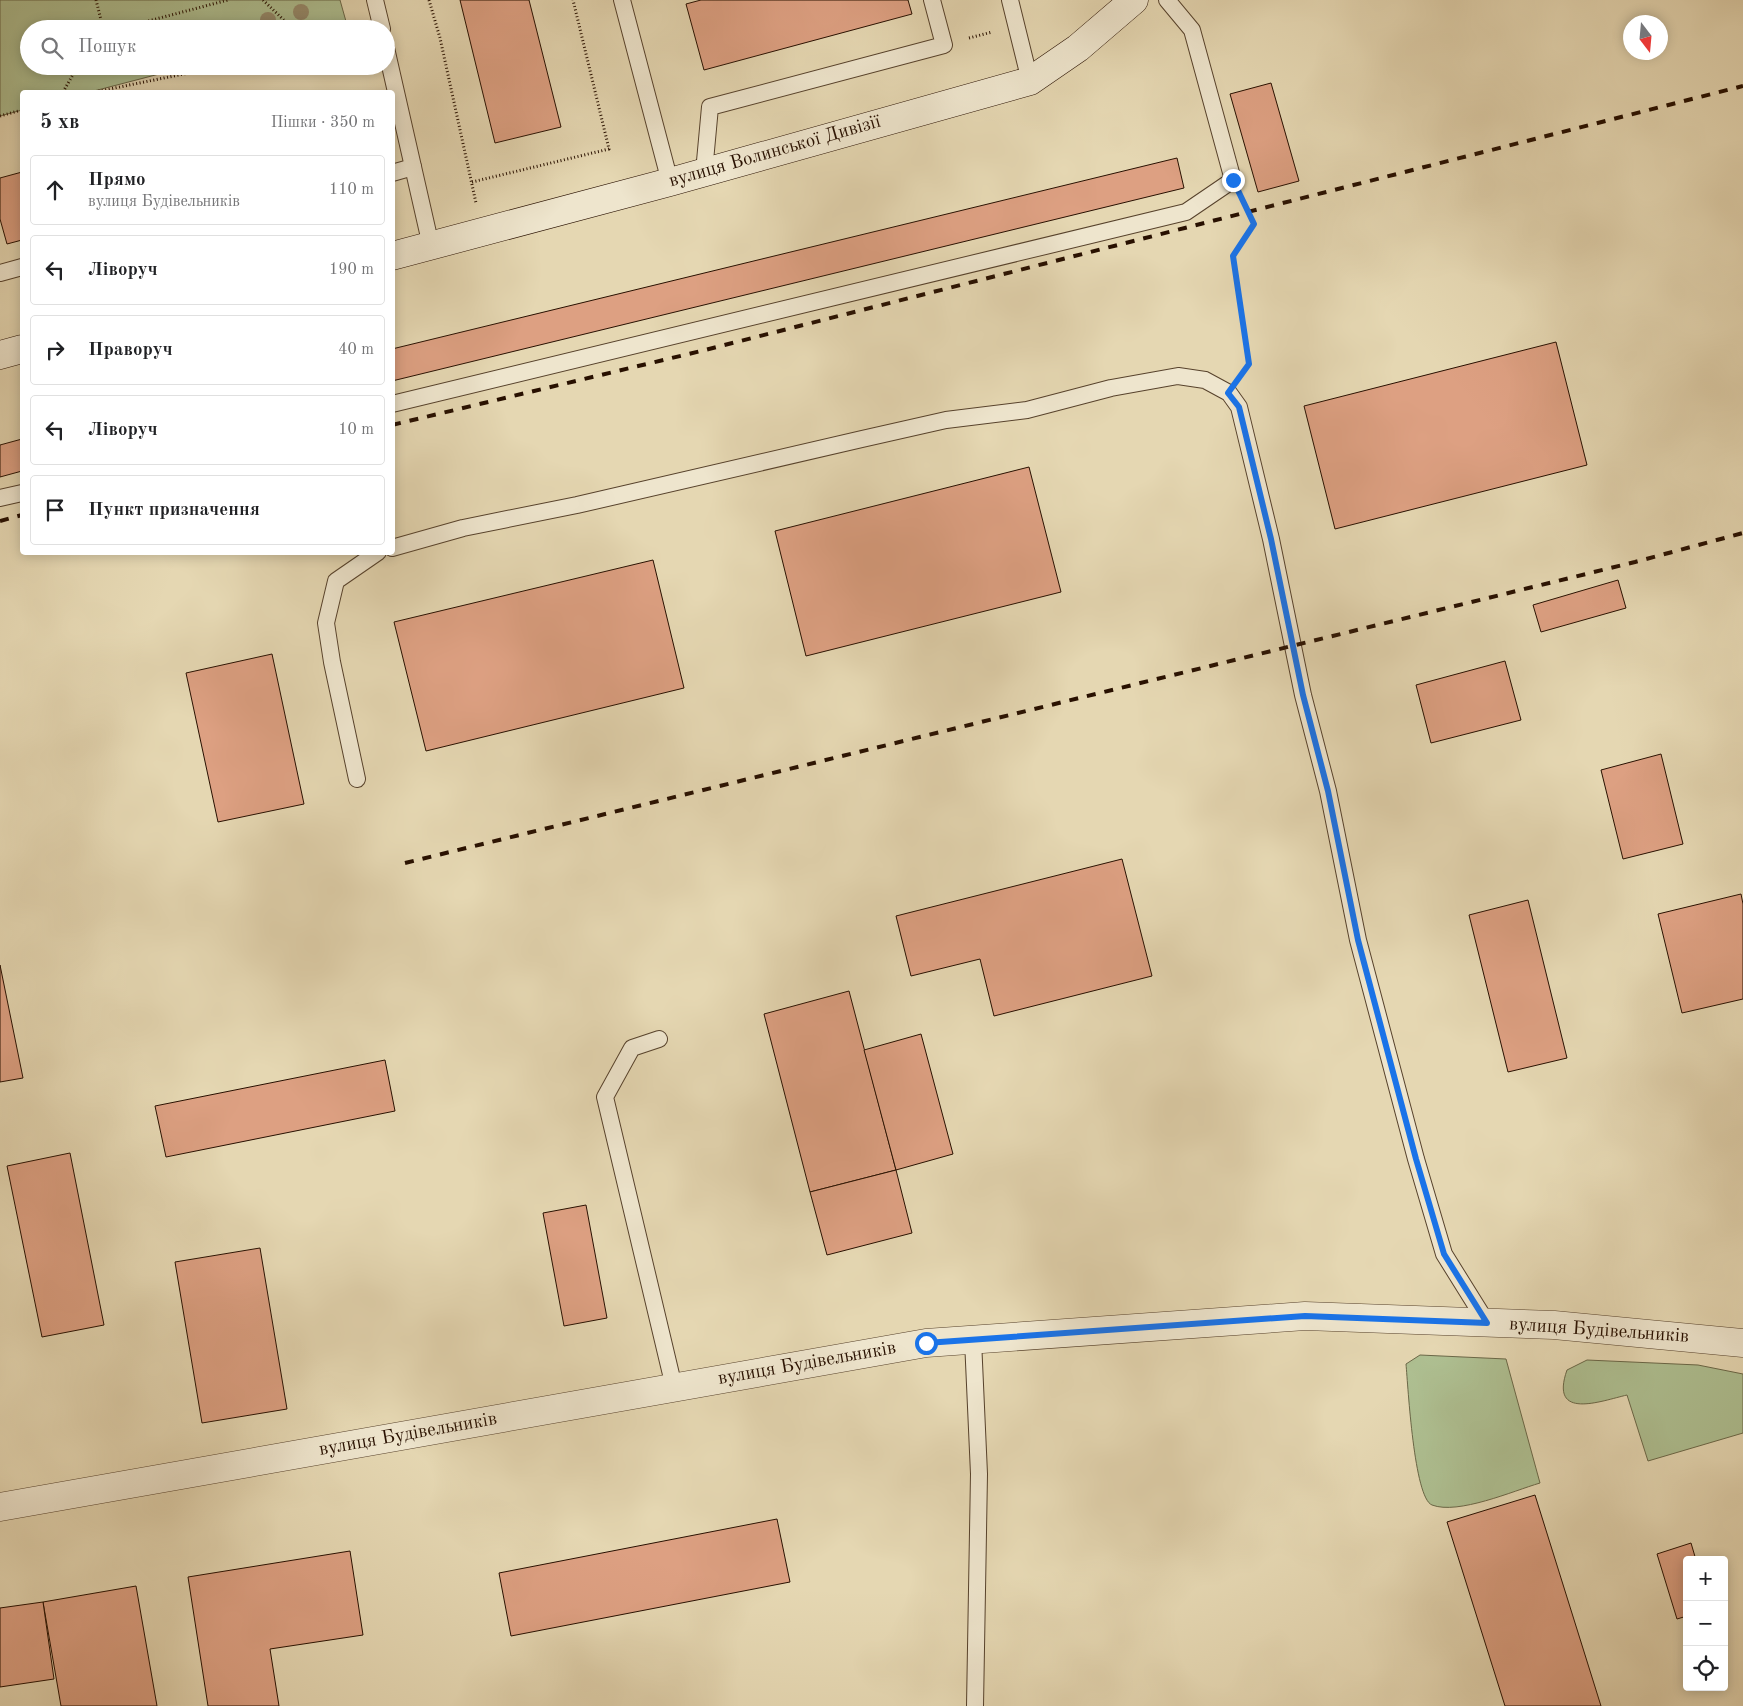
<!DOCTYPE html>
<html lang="uk">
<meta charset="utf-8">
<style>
:root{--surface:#fff;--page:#f2f2f2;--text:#202124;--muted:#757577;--line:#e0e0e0}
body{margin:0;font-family:"Old Standard TT",serif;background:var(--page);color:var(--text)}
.controls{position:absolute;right:15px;bottom:15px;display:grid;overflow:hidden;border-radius:5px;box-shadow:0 2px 12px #0003}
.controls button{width:45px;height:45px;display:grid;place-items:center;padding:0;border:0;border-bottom:1px solid var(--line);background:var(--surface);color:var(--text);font:25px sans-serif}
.compass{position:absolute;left:1623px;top:15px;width:45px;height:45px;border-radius:50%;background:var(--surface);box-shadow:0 2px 12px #0003;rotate:164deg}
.stop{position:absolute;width:15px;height:15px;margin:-11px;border:4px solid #1a73e8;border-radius:50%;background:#fff}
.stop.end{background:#1a73e8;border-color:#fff;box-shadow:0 1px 5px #0008}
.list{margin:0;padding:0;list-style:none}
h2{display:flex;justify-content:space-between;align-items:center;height:65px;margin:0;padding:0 20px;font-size:21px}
h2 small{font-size:16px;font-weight:400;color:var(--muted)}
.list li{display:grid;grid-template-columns:32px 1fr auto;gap:15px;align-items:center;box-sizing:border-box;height:70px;margin:0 10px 10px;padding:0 10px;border:1px solid var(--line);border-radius:5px}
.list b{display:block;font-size:19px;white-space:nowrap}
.list p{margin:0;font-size:16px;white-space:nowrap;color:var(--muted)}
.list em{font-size:16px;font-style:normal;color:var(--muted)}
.icon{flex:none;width:28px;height:28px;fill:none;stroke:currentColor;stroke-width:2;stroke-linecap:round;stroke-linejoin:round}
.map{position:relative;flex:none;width:1743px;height:1706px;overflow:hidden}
.search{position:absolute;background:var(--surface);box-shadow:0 2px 12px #0003;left:20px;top:20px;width:375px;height:55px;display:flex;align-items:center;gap:12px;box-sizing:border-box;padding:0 18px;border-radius:28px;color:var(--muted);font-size:19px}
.panel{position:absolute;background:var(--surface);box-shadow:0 2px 12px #0003;left:20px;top:90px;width:375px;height:465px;border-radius:5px}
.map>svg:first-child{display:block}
</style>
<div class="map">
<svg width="1743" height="1706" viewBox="0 0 1743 1706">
<rect width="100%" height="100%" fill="#e5d7b2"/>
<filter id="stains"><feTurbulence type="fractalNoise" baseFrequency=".004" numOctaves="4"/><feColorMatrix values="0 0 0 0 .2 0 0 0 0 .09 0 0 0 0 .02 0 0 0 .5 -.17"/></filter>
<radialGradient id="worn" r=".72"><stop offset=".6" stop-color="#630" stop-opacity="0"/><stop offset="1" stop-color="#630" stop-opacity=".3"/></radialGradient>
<g fill="#aebf91" stroke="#6b6848">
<polygon points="0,0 340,0 347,25 333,29 29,29 29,66 190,66 90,92 22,92 22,110 0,116"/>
<path d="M1420 1355 1506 1359 1540 1483C1513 1491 1458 1515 1432 1505 1414 1498 1408 1387 1406 1364Z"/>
<path d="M1587 1360 1698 1365 1743 1374V1433L1648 1461 1627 1395C1601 1401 1549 1421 1567 1370Z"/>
</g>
<g fill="#dda082" stroke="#281000">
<polygon points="460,0 529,0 561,127 495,143"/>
<polygon points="701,0 908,0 912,14 704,70 686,4"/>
<polygon points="1271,83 1299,181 1258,192 1230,94"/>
<polygon points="1177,158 1184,188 392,381 392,349"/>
<polygon points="22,172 22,240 7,244 0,219 0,178"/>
<polygon points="1556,342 1587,465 1335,529 1304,406"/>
<polygon points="22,439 22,471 0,477 0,445"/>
<polygon points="1029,467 1061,592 806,656 775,531"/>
<polygon points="653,560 684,688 426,751 394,622"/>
<polygon points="1618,580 1626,608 1541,632 1533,605"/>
<polygon points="272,654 304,804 218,822 186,673"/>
<polygon points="1505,661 1521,720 1431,743 1416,685"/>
<polygon points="1661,754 1683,844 1623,859 1601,770"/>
<polygon points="1122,859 1152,976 994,1016 980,959 911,976 896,916"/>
<polygon points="1741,894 1743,904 1743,999 1682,1013 1658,914"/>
<polygon points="1528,900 1567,1058 1508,1072 1469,915"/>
<polygon points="0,965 23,1078 0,1082"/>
<polygon points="849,991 896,1170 810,1192 764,1014"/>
<polygon points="921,1034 953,1154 896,1170 864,1050"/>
<polygon points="385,1060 395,1111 166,1157 155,1106"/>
<polygon points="70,1153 104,1325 42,1337 7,1166"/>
<polygon points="896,1170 912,1233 827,1255 810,1192"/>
<polygon points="586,1205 607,1318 564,1326 543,1213"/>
<polygon points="260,1248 287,1409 202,1423 175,1262"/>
<polygon points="1535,1495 1601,1706 1505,1706 1447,1522"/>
<polygon points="777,1519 790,1582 511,1636 499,1573"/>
<polygon points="1691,1543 1696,1560 1687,1560 1687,1616 1677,1619 1657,1554"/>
<polygon points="350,1551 363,1635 270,1649 279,1706 208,1706 188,1577"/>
<polygon points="136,1586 157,1706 61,1706 43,1602"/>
<polygon points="43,1602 54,1679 0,1687 0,1608"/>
</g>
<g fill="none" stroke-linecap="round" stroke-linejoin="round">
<g stroke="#57422c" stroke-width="18">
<g id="lane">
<polyline points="375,0 382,29"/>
<polyline points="622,0 670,182"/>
<polyline points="1010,0 1030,81"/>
<polyline points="386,48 431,246"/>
<polyline points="704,172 710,107 944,45 932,0"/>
<polyline points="392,173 413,167"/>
<polyline points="0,273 22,267"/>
<polyline points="392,404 1186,212 1233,180 1192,30 1167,0"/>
<polyline points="0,498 22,493"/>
<polyline points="392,548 463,528 577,505 862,439 946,420 1027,410 1111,388 1178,376 1205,380 1229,393 1239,407 1271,539 1303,695 1328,791 1358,940 1416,1159 1444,1254 1487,1323"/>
<polyline points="357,779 332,662 326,623 336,581 378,552"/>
<polyline points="659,1039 632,1048 605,1097 674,1387"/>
<polyline points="973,1340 979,1474 975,1706"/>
</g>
</g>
<g stroke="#57422c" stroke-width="29">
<polyline id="street" points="0,1507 926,1343 1305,1316 1554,1325 1743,1343"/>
</g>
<g stroke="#281000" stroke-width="29">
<g id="secondary">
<polyline points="392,256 670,182 1030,81 1078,48 1134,0"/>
<polyline points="0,355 22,349"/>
</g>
</g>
<g stroke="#281000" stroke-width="3" stroke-dasharray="1 2.5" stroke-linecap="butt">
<polyline points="96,0 102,24 110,29"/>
<polyline points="263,0 293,29"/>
<polyline points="429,0 440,38 476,203"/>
<polyline points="99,29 102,24"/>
<polyline points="118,29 228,0"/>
<polyline points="969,38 992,32"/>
<polyline points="63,92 78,66"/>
<polyline points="95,92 223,66"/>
<polyline points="0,116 22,110"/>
<polyline points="472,182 609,149 573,0"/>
<polyline points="1243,373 1249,364 1233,256 1254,224 1244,203"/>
</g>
<use href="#lane" stroke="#eee5cd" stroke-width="16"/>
<use href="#street" stroke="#eee5cd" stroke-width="28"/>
<use href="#secondary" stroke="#eee5cd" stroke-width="28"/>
<g stroke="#281000" stroke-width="4" stroke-dasharray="9 9" stroke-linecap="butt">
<polyline points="392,425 701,351 1743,86"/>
<polyline points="0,521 22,515"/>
<polyline points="405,863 1635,562 1743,533"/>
</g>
</g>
<g fill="#978b6c">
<circle cx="301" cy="12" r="8"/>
<circle cx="268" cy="20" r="8"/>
</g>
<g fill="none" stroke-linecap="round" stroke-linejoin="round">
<polyline stroke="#1a73e8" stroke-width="6" points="926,1343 1305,1316 1487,1323 1444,1254 1416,1159 1358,940 1328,791 1303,695 1271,539 1239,407 1228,393 1249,364 1233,256 1254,224 1233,180"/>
</g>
<g text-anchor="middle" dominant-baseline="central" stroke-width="4" stroke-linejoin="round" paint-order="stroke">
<g font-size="19" fill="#281000" stroke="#eee5cd">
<text transform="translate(775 152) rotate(-16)">вулиця Волинської Дивізії</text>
<text transform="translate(1599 1331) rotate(4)">вулиця Будівельників</text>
<text transform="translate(807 1364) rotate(-10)">вулиця Будівельників</text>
<text transform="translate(408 1435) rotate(-10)">вулиця Будівельників</text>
</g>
</g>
<rect width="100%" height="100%" filter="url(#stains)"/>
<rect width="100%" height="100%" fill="url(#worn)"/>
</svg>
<div class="controls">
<button>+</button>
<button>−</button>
<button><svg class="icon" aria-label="locate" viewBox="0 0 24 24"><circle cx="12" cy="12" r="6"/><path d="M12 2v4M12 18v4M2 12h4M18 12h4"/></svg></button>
</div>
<svg class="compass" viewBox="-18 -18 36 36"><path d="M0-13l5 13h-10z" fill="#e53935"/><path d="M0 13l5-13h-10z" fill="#757577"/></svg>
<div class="stop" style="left:926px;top:1343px"></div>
<div class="stop end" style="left:1233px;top:180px"></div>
<div class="search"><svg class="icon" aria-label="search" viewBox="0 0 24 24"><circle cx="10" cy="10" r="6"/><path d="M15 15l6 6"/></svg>Пошук</div>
<section class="panel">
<h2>5 хв<small>Пішки · 350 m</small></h2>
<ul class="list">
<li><svg class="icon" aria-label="ahead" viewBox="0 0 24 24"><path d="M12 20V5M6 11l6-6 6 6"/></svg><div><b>Прямо</b><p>вулиця Будівельників</p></div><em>110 m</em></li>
<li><svg class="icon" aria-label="left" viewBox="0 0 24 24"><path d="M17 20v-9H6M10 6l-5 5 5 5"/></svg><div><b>Ліворуч</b></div><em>190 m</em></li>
<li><svg class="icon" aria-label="right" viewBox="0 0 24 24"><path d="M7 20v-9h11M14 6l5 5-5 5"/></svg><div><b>Праворуч</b></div><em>40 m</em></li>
<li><svg class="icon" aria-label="left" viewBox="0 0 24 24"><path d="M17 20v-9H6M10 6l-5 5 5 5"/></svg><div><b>Ліворуч</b></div><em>10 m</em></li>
<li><svg class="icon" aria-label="arrive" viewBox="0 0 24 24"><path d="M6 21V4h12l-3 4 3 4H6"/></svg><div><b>Пункт призначення</b></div></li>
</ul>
</section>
</div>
